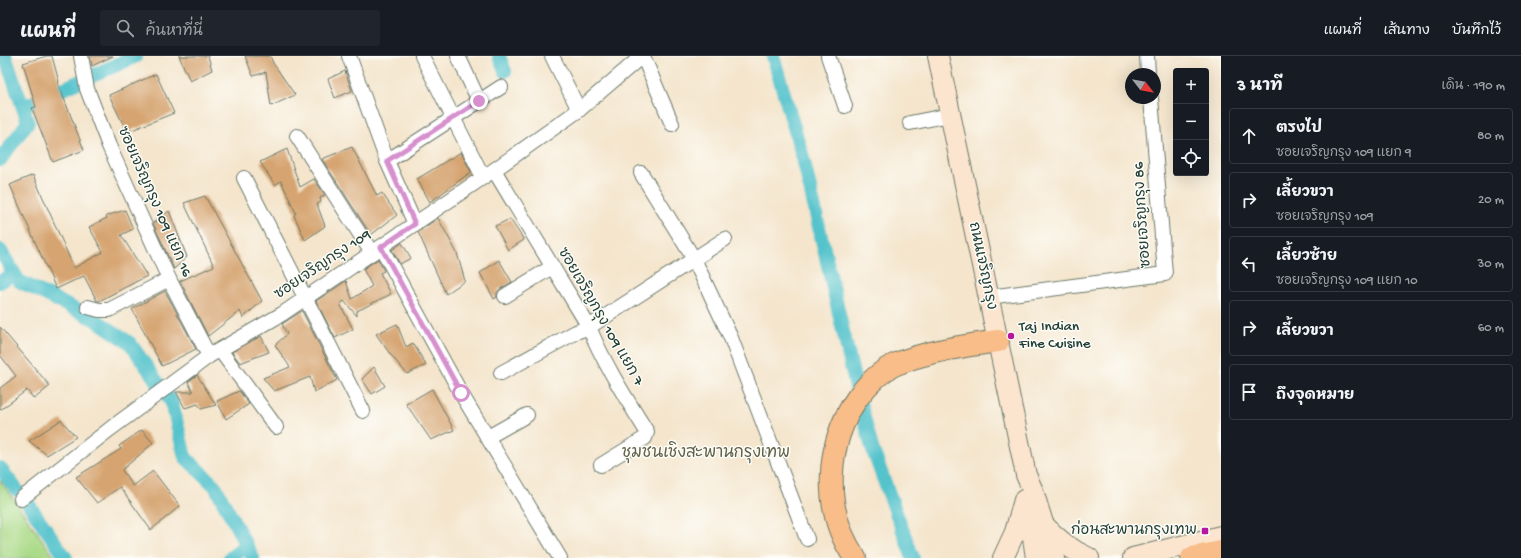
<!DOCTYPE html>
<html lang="th">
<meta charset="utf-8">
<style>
:root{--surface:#171b24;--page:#20242c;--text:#f1f3f6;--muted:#9ea1a6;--line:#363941}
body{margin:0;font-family:"Gochi Hand","Playpen Sans Thai",sans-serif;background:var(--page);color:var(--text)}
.controls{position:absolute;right:12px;top:12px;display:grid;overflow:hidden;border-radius:4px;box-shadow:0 4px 16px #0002}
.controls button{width:36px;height:36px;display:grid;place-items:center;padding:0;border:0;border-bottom:1px solid var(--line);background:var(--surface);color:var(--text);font:20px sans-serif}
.compass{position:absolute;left:1125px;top:12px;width:36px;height:36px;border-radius:50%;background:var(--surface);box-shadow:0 4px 16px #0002;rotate:121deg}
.stop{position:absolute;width:12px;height:12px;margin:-9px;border:3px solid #d690ce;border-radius:50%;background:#fff}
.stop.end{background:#d690ce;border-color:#fff;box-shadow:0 1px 4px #0008}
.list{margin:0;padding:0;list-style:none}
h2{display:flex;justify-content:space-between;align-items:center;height:52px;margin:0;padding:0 16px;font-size:17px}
h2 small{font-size:13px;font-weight:400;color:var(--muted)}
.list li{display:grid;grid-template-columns:26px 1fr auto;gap:12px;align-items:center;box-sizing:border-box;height:56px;margin:0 8px 8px;padding:0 8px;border:1px solid var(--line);border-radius:4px}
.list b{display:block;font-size:15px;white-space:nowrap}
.list p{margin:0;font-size:13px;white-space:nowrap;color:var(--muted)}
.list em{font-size:13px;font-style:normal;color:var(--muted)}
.icon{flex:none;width:22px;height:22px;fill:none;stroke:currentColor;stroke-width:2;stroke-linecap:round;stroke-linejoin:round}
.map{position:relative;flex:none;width:1221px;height:502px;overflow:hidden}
header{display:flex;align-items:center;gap:24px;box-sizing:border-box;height:56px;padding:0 20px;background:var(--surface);border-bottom:1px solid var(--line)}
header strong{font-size:19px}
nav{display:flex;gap:22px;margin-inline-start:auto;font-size:14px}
.search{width:280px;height:36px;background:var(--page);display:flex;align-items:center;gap:10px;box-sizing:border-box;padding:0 14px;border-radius:4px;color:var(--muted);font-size:15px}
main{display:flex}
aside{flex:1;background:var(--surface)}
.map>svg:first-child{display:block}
</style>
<header>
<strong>แผนที่</strong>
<div class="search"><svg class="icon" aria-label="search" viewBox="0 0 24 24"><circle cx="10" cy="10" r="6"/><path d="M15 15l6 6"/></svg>ค้นหาที่นี่</div>
<nav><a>แผนที่</a><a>เส้นทาง</a><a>บันทึกไว้</a></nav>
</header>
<main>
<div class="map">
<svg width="1221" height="502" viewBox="0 0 1221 502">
<rect width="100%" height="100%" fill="#fdfcf7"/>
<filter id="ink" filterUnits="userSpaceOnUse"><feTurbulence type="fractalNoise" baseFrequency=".025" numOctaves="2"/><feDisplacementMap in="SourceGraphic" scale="8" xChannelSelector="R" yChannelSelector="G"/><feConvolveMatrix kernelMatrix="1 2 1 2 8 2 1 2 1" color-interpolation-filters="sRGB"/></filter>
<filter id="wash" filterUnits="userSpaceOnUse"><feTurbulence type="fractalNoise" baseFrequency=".012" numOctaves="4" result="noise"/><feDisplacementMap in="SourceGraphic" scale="16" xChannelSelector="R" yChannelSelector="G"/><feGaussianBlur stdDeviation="0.9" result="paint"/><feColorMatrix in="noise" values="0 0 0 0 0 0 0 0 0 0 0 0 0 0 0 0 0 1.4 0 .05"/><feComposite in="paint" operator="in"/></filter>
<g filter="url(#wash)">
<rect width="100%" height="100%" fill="#f4e5cc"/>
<polygon fill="#aada88" stroke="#648c5e" points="0,424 55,502 0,502"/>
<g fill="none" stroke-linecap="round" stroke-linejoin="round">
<g stroke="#55c3cc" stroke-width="14">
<polyline points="499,0 505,15"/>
<polyline points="773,0 803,102 856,331 872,392 913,502"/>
<polyline points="23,51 136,0"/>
<polyline points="0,104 28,66 5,0"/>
<polyline points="0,194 19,225 96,264 130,287 172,347 185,401 215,430 253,502"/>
<polyline points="0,226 14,217"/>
<polyline points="0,412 17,434"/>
<polyline points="27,446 66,502"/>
<polyline points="230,502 246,490"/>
</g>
</g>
<g id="blocks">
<g fill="#d6a471">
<polygon points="47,0 52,0 59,26 58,27 84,94 53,106 32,52 36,51 23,7"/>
<polygon points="90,0 113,0 92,10"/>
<polygon points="179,0 208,0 212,14 190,25"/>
<polygon points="245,0 270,0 273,7 295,39 271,50 266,16 253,20"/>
<polygon points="345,15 352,35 335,42 328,23"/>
<polygon points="156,18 174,57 127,76 109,39"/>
<polygon points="352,91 377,140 382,137 397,159 371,179 322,103"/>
<polygon points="287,93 300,131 314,123 325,139 320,142 321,146 317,148 325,170 305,184 294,159 296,157 281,125 275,129 260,106"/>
<polygon points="461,96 471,116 430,146 417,123"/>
<polygon points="33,119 74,212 103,196 89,171 107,162 106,160 125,154 133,173 121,179 147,220 99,245 97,245 84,220 56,233 10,129"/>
<polygon points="205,140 262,245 243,262 240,255 208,280 180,225 214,210 184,147"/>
<polygon points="169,155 187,201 174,213 153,167"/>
<polygon points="438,162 457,197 465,225 446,238 418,176"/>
<polygon points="510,163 524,184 508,194 495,170"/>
<polygon points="402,187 411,202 400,208 392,194"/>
<polygon points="378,203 384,215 380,217 391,238 357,255 357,260 344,245 340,248 353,273 335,282 316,245 346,225 352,243 372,230 363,213"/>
<polygon points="499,204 512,226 500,233 497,236 497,241 494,243 480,217"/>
<polygon points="165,235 196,293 162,310 132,253"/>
<polygon points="302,255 337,324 314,336 310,321 274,335 263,322 290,311 275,289 287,278 282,268"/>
<polygon points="397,268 406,291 413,287 426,309 407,318 390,298 376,278"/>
<polygon points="0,271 50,330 34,343 27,334 0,354 0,332 16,320 0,299"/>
<polygon points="261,280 269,296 240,307 232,296"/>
<polygon points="374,311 385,330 372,338 362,323"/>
<polygon points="197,319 216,349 201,353 198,348 185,352 176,336 193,336 188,326"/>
<polygon points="432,333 454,374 431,384 406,348"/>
<polygon points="239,335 249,348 226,363 217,345"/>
<polygon points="61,364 76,381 47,399 29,385"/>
<polygon points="142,374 153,387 122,414 133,430 153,415 180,450 151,474 120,431 97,447 76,421 121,393 119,390"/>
</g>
</g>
</g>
<g filter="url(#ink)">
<use href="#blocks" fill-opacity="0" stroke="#6a7869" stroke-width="1"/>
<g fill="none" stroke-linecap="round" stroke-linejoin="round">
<g stroke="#6a7869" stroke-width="16">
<g id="street">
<polyline points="81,0 87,33 109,90 169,223 209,300"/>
<polyline points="349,0 387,105 415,168"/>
<polyline points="422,0 483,121"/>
<polyline points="458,0 479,45"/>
<polyline points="552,0 579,54"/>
<polyline points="643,0 672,68"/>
<polyline points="828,0 845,50"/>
<polyline points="1147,0 1148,18"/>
<polyline points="910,67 950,59"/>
<polyline points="297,80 372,197"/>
<polyline points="387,105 501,31"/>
<path d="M494 114 589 271C604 308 626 342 647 376L645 382 601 409"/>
<polyline points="641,117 694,203 731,282 807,483"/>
<polyline points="244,122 363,355"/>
<polyline points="381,191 462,339 560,502"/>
<polyline points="505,240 552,211"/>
<polyline points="989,241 1165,218 1151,42"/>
<polyline points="88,251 99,254 109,254 169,223"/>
<polyline points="220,294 276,371"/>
<polyline points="501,317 576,276 589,271 725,183"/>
<polyline points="488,381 527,359"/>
<polyline points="21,443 110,373 209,300 282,258 494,114 579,54 642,0"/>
</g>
</g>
<g stroke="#6a7869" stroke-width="22">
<g id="secondary">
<polyline points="938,0 1026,419 1033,435 1054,502"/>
<polyline points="1028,447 1036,502"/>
<path d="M1045 470C1059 484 1071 494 1089 502"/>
<polyline points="1003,502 1015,476 1024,444"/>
<polyline points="1133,502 1221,480"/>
</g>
</g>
<g stroke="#6a7869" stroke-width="24">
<g id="primary">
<path d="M855 502C822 454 825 388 858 341 868 328 879 316 894 309 925 295 965 290 998 285"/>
<polyline points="1192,502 1221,496"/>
</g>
</g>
<use href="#street" stroke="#fff" stroke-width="14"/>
<use href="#secondary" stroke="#fce5cf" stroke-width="20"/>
<use href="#primary" stroke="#f8bd88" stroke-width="22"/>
</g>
</g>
<g fill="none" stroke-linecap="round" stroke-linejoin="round" filter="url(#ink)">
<polyline stroke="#d690ce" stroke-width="5" points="461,337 381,191 415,168 387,105 479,45"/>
</g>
<g fill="#b5179e" stroke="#fdfcf7" stroke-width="1.5">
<circle cx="1011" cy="280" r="4"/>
<rect x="1201" y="471" width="8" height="8" rx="2"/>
</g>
<g text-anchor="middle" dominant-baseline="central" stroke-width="3" stroke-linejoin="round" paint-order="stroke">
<g font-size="15" fill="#1f3d34" stroke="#fdfcf7">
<text transform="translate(154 146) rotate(66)">ซอยเจริญกรุง 109 แยก 16</text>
<text transform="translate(1143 159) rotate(-94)">ซอยเจริญกรุง 86</text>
<text transform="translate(323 209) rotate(-34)">ซอยเจริญกรุง 109</text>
<text transform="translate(982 210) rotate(78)">ถนนเจริญกรุง</text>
<text transform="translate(600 261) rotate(60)">ซอยเจริญกรุง 109 แยก 7</text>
</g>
<g font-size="15" fill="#1f3d34" stroke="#fdfcf7" text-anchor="start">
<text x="1019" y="271">Taj Indian<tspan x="1019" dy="17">Fine Cuisine</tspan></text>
<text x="1197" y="475" text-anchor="end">ก่อนสะพานกรุงเทพ</text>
</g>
<g font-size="16" fill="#5f6149" stroke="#fdfcf7">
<text x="706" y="398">ชุมชนเชิงสะพานกรุงเทพ</text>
</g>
</g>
</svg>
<div class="controls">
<button>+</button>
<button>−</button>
<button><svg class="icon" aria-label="locate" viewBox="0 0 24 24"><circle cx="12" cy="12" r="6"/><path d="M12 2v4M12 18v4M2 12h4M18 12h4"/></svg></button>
</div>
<svg class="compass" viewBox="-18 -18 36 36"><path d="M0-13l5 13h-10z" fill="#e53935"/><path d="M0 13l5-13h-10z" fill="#9ea1a6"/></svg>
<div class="stop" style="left:461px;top:337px"></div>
<div class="stop end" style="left:479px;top:45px"></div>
</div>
<aside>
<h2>3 นาที<small>เดิน · 190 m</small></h2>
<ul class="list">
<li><svg class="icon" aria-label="ahead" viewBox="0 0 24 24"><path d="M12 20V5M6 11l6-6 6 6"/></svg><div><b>ตรงไป</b><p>ซอยเจริญกรุง 109 แยก 9</p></div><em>80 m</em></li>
<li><svg class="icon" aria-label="right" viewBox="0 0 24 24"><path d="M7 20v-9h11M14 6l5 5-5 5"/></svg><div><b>เลี้ยวขวา</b><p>ซอยเจริญกรุง 109</p></div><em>20 m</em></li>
<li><svg class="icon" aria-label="left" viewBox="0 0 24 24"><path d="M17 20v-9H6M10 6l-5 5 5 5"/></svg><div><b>เลี้ยวซ้าย</b><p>ซอยเจริญกรุง 109 แยก 10</p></div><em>30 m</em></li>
<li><svg class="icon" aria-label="right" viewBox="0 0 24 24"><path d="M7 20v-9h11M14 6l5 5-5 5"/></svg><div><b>เลี้ยวขวา</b></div><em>60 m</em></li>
<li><svg class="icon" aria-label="arrive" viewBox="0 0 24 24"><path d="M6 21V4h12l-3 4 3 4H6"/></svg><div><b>ถึงจุดหมาย</b></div></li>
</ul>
</aside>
</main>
